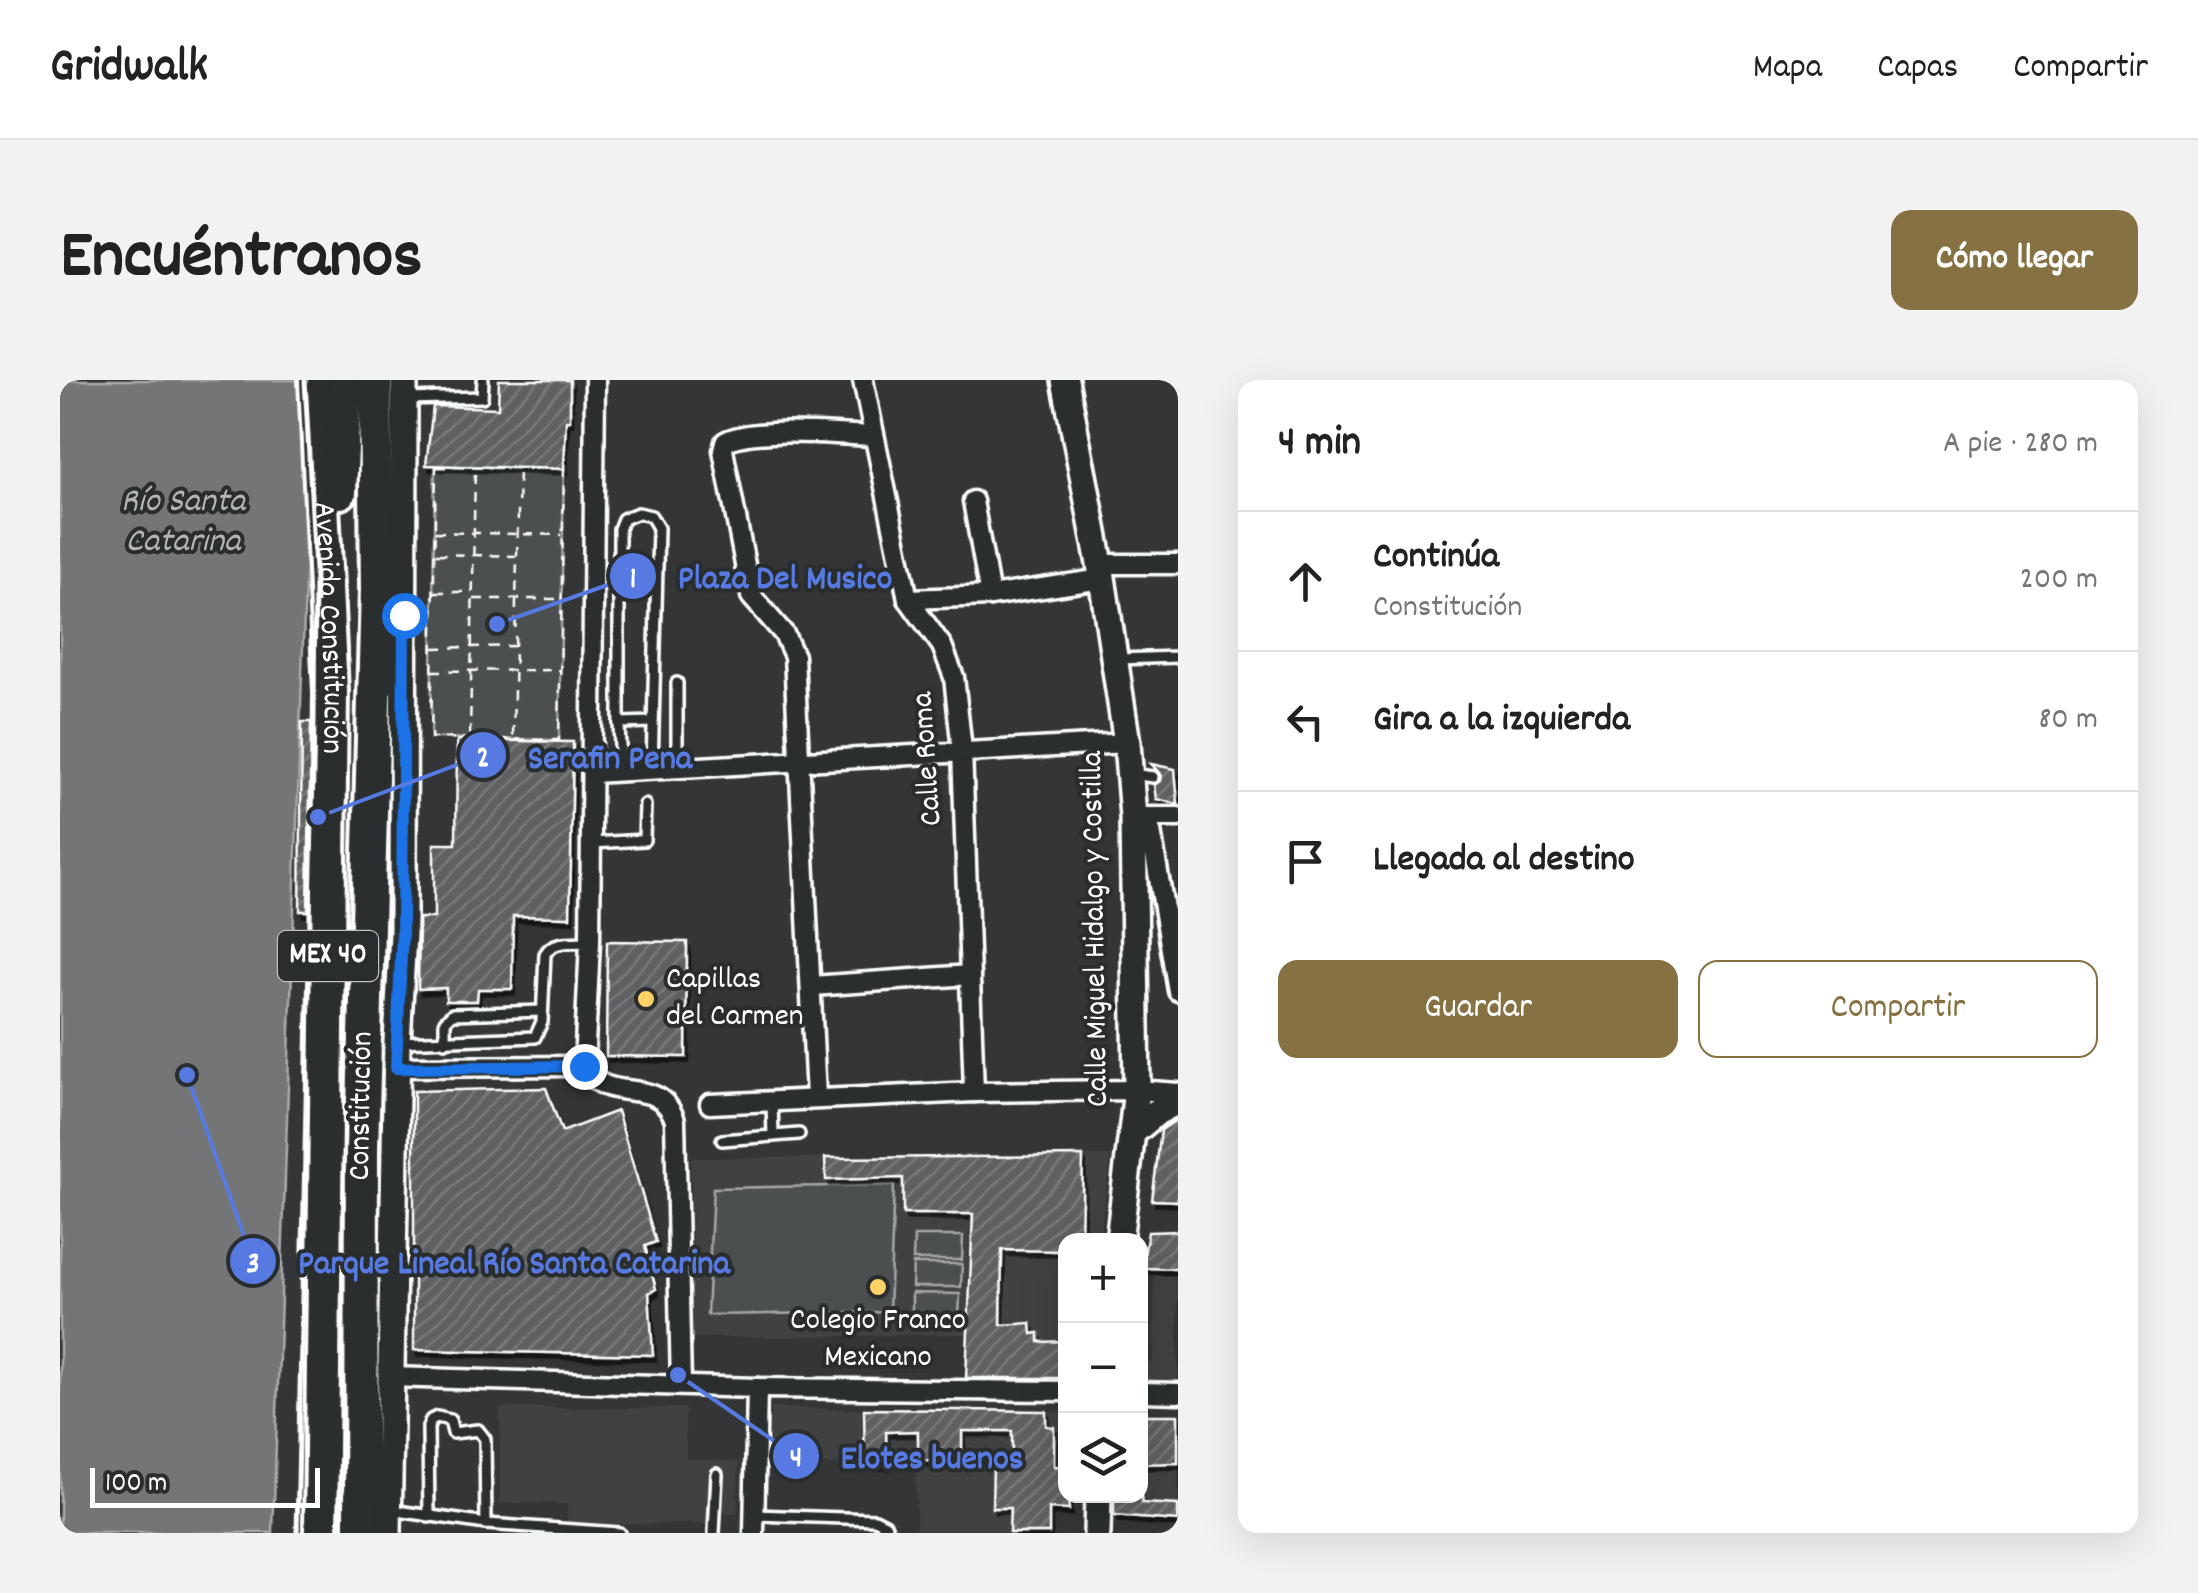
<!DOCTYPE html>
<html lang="es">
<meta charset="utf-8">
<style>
:root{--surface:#fff;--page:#f2f2f2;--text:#222;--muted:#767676;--line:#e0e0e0;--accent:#857141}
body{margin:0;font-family:Dekko,sans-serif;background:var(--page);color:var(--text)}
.controls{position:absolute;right:30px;bottom:30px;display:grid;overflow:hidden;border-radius:20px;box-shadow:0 10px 40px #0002}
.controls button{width:90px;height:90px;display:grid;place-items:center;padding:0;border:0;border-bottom:2px solid var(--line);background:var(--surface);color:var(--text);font:50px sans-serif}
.scale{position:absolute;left:30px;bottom:25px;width:230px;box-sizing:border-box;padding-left:10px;border:5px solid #fff;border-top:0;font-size:28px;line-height:35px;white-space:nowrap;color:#fff;-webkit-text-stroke:8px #2a2d2e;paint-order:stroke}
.stop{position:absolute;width:30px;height:30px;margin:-22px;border:8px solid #1a73e8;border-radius:50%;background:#fff}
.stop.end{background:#1a73e8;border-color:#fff;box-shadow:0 2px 10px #0008}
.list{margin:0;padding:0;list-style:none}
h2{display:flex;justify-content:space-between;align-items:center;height:130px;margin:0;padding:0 40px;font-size:42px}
h2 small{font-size:32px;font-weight:400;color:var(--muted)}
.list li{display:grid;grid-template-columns:65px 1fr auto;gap:30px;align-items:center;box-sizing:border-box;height:140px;padding:0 40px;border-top:2px solid var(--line)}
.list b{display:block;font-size:38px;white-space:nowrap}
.list p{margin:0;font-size:32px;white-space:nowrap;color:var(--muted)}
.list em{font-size:32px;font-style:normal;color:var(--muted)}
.actions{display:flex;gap:20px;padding:30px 40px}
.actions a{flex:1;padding:22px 0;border:2px solid var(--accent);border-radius:20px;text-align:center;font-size:35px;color:var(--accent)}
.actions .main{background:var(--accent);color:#fff}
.icon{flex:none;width:55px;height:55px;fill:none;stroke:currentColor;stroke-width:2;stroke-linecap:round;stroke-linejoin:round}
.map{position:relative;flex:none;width:1118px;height:1153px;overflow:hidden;border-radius:20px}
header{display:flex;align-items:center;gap:60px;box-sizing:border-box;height:140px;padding:0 50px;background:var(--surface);border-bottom:2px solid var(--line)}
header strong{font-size:48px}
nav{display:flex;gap:55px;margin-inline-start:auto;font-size:35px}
.intro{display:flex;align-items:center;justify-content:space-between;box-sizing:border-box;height:240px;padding:0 60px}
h1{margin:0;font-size:70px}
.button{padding:25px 45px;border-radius:20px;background:var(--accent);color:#fff;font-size:35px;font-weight:700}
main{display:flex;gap:60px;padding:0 60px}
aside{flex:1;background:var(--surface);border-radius:20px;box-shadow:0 10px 40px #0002}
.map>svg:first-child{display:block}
</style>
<header>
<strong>Gridwalk</strong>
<nav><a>Mapa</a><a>Capas</a><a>Compartir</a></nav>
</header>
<div class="intro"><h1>Encuéntranos</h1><a class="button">Cómo llegar</a></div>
<main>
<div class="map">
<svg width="1118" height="1153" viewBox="0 0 1118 1153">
<defs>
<pattern id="building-hatch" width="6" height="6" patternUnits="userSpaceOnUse" patternTransform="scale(2.5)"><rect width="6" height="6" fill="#5f6162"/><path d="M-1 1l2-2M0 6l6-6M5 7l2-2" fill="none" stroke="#77797a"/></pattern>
<filter id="shadow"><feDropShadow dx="3" dy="5.5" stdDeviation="0" flood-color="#0009"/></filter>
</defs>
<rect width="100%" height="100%" fill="#333536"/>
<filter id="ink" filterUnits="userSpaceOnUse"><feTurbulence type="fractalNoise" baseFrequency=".01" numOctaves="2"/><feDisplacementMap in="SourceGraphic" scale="20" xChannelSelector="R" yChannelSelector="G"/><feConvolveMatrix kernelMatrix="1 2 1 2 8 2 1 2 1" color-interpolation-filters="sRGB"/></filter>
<g filter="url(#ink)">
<g fill="#404243">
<polygon points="1051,776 1039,860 1006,861 1005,1001 906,1001 907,954 632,958 631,778"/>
<polygon points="1094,895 1118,895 1118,1005 1081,1004 1080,983 1093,982"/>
<polygon points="440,1028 625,1028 626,1079 679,1082 677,1134 651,1133 650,1144 507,1143 507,1124 440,1123"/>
<polygon points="711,1028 1005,1031 1005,1087 933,1085 932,1127 950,1128 949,1153 856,1153 856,1084 709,1085"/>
<polygon points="1081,1035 1118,1035 1118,1141 1051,1135 1053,1116 1080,1116"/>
</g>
<g fill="#4c4f50" stroke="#a6a7a8" stroke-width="2.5">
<polygon points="375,86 504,89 499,360 371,358"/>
<polygon points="834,805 829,932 647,935 653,808"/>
<polygon points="854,856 903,856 902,880 853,880"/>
<polygon points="853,884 902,884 901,907 852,907"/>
<polygon points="852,913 900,914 899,937 852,936"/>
</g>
<polygon fill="#737576" stroke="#abacad" stroke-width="2.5" points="0,0 238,0 248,116 213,1153 0,1153"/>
<g fill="url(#building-hatch)" stroke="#fff" stroke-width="2.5" filter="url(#shadow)">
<polygon points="439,0 510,0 510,40 506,40 504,89 366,85 373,26 438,28"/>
<polygon points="242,342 251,342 248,531 240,531"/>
<polygon points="397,360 513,362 510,537 453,536 452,609 418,609 417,621 386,621 386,608 358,609 359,538 374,538 374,464 396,464"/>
<polygon points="1091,384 1115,389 1118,424 1096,419 1094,405 1100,401 1101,395"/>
<polygon points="547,561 627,562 626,677 546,676"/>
<polygon points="486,708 502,752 557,731 596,862 585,866 596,909 589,913 593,975 354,970 354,711"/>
<polygon points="1118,739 1118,821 1092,820 1101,750"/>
<polygon points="1023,776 1021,858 1001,858 1002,871 942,870 941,945 971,943 972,954 979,953 979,962 1006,961 1006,998 906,998 913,834 843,834 843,798 766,800 765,778"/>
<polygon points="1118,851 1118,889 1082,888 1088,852"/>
<polygon points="804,1029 986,1031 986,1046 994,1047 994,1086 1006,1087 1009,1130 989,1129 989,1153 949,1153 950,1128 932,1128 933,1085 952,1085 952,1051 902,1051 902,1081 858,1081 858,1051 826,1052 827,1084 805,1084"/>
<polygon points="1080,1035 1118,1035 1118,1083 1080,1084"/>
<polygon points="1054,1116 1081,1116 1082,1123 1118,1125 1118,1141 1054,1136"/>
</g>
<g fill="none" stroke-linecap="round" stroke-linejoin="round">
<g stroke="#fff" stroke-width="16">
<g id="lane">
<polyline points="347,19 422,17 423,0"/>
<polyline points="1057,279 1118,277"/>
<polyline points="592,342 559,343 559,149 563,139 578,133 591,136 598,148 592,389"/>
<polyline points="559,343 561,390"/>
<polyline points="617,388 617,303"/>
<polyline points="1071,394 1093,397"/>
<polyline points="532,463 584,460 585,425"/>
<path d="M338 662 475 657 482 642 485 574C493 559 515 563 530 562"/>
<polyline points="385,662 385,641 392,634 482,631"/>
<polyline points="712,722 713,756"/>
<polyline points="662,760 739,754"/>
<polyline points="331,1130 426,1144 559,1153"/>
<polyline points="694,1135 815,1139 825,1144 830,1153"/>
<polyline points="369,1137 368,1047 371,1040 377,1037 390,1040 393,1053 418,1050 425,1059 426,1144"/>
<polyline points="654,1153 657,1094"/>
</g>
</g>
<g stroke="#fff" stroke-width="25">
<g id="street">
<path d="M535 0 530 562 524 686C548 729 597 691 615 740L621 1004"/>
<polyline points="803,0 848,219 882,266 894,297 902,370 914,712"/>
<polyline points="913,121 930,216"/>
<polyline points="1040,184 1118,184"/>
<polyline points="848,219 930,216 1042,199"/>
<polyline points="532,393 1067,363"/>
<polyline points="1074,437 1118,437"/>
<polyline points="1073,441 1083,443 1091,451 1118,611"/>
<polyline points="752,606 910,595"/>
<polyline points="336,687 524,686"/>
<path d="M756 717 734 276 724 254 691 216 663 70 665 62C692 46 779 55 814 56"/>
<polyline points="650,724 914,712 1077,710 1118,713"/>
<polyline points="330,997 697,1008 1006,1011"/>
<polyline points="1080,1012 1118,1013"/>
<polyline points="694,1153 697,1008"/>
</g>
</g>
<g stroke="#fff" stroke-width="32">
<g id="secondary">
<polyline points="1005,0 1040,184 1067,363 1073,437 1077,710 1059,861"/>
<polyline points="1072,753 1097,732 1118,721"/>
<polyline points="328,1153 337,662 343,554 344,0"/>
<polyline points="1037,1153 1038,1116"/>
</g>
</g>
<g stroke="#fff" stroke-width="40">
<g id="highway">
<path id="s1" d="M256 0 271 312 261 1153"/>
<polyline points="280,112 285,0"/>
<polyline points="334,297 335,271 344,235"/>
<polyline points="301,1153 302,769 317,209 315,0"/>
</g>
</g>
<g stroke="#fff" stroke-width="2.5" stroke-dasharray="10 8" stroke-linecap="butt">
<polygon points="376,87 504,89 499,360 371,358"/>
<polyline points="374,152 501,155"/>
<polyline points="376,174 457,176"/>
<polyline points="375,212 412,212"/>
<polyline points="414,219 500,219"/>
<polyline points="374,268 455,266"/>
<polyline points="372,291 499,290"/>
<polyline points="410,356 415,89"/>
<polyline points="453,356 459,89"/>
</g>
<use href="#lane" stroke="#2a2d2e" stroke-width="9"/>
<use href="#street" stroke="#2a2d2e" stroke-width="18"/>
<use href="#secondary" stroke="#2a2d2e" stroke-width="25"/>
<use href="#highway" stroke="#2a2d2e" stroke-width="32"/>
<polyline stroke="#fff" stroke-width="5" points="237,1153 254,342 255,190 245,0"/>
</g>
</g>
<g fill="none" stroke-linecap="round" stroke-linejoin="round" filter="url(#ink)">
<polyline stroke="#1a73e8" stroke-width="12" points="344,235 342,554 336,688 524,686"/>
</g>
<g fill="#ffd166" stroke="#2a2d2e" stroke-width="4">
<circle cx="586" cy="619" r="10"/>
<circle cx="818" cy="907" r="10"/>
</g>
<g text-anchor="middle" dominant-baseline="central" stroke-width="8" stroke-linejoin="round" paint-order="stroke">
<rect fill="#2a2d2e" stroke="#bfc0c0" stroke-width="2.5" x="218" y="551" width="100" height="50" rx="8"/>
<g font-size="30" font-weight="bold" fill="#fff">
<text x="268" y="576">MEX 40</text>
</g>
<g font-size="32" fill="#fff" stroke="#2a2d2e">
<text stroke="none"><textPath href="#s1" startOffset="248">Avenida Constitución</textPath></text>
<text transform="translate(869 379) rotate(-94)">Calle Roma</text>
<text transform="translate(1037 549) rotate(-91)">Calle Miguel Hidalgo y Costilla</text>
<text transform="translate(303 726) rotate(-89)">Constitución</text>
</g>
<g font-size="32" fill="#fff" stroke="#2a2d2e" text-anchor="start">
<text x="606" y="601">Capillas<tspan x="606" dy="37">del Carmen</tspan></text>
<text x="818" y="942" text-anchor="middle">Colegio Franco<tspan x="818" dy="37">Mexicano</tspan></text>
</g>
<g font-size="35" font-style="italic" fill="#b2b3b4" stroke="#2a2d2e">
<text x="123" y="123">Río Santa<tspan x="123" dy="40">Catarina</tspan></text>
</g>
</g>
<path fill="none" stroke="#567ae2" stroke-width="4" d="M437 244L573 196M258 437L423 375M127 695L193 881M618 995L736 1076"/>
<g fill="#567ae2" stroke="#2a2d2e" stroke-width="4">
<circle cx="437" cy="244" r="10"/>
<circle cx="258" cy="437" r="10"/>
<circle cx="127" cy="695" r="10"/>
<circle cx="618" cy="995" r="10"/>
<circle cx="573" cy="196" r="25"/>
<circle cx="423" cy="375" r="25"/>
<circle cx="193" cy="881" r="25"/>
<circle cx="736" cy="1076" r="25"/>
</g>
<g font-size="30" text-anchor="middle" font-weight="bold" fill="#fff">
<text x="573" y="207">1</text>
<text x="423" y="386">2</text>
<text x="193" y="892">3</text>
<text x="736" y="1086">4</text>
</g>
<g font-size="35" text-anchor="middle" font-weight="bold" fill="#567ae2" stroke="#2a2d2e" stroke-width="8" stroke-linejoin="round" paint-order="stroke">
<text x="725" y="208">Plaza Del Musico</text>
<text x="550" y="388">Serafin Pena</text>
<text x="454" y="893">Parque Lineal Río Santa Catarina</text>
<text x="872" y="1088">Elotes buenos</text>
</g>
</svg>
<div class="controls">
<button>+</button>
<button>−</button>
<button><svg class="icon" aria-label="layers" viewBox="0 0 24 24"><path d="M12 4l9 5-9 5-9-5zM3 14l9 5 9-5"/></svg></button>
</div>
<div class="scale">100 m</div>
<div class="stop" style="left:344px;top:235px"></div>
<div class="stop end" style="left:524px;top:686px"></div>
</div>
<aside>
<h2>4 min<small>A pie · 280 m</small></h2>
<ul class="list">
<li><svg class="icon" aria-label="ahead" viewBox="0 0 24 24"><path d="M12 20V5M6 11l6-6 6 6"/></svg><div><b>Continúa</b><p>Constitución</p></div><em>200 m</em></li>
<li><svg class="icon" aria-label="left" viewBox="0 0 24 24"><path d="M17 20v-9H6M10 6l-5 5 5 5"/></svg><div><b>Gira a la izquierda</b></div><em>80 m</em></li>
<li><svg class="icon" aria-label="arrive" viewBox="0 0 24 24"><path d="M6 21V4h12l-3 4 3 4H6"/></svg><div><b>Llegada al destino</b></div></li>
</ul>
<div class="actions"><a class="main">Guardar</a><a>Compartir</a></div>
</aside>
</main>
